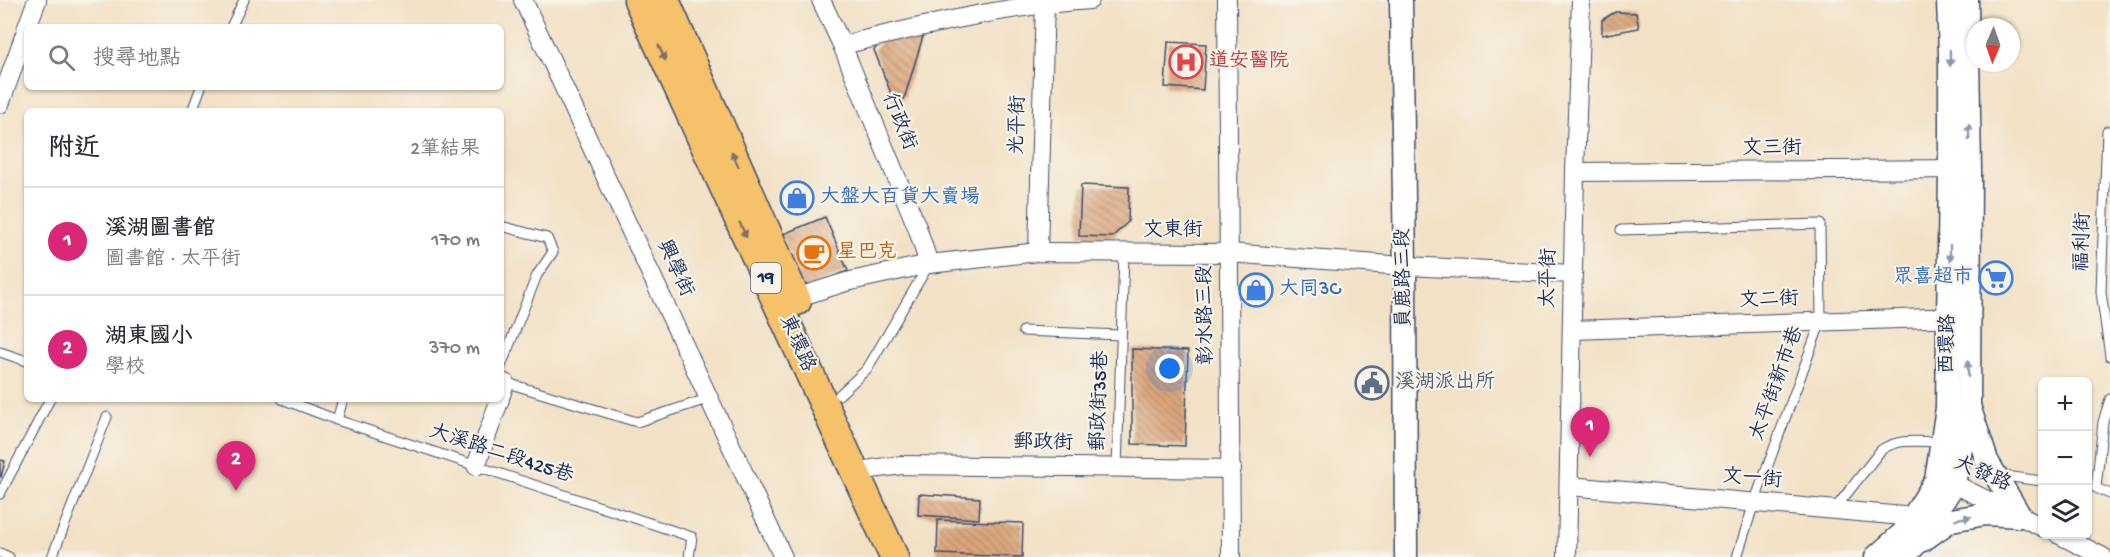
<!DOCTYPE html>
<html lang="zh-TW">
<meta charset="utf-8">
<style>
:root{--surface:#fff;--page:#f7f7f7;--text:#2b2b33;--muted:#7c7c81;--line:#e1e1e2;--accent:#db2777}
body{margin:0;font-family:"Gochi Hand","LXGW WenKai TC",sans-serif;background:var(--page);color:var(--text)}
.controls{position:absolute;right:18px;bottom:18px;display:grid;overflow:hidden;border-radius:9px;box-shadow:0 2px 4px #0004}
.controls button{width:54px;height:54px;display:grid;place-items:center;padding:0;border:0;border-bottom:2px solid var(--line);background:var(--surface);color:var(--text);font:30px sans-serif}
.compass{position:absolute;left:1966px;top:18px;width:54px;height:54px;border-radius:50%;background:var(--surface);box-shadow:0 2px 4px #0004;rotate:182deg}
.you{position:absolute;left:1170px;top:369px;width:21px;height:21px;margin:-15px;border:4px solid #fff;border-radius:50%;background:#1a73e8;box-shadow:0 0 0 9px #1a73e833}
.badge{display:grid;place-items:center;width:39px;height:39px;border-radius:50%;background:var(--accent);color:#fff;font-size:20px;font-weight:700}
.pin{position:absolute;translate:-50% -50px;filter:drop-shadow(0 2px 3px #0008)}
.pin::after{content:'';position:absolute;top:32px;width:21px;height:18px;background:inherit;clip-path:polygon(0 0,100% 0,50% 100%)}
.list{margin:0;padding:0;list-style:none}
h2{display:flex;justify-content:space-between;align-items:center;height:78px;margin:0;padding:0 24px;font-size:26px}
h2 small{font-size:20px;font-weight:400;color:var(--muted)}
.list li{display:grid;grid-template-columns:39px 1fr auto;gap:18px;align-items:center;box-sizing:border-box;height:108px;padding:0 24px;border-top:2px solid var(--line)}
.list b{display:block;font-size:22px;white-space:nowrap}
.list p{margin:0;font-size:20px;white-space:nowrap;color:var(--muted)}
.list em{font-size:20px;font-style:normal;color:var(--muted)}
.icon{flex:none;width:33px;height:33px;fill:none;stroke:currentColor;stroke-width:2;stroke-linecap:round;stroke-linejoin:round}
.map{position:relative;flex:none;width:2110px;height:557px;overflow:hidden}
.search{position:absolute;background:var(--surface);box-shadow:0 2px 4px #0004;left:24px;top:24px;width:480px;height:66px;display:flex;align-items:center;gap:15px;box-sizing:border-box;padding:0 21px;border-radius:9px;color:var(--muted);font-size:22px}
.panel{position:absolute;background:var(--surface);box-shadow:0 2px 4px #0004;left:24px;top:108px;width:480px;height:294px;border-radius:9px}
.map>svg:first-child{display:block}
</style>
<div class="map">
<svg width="2110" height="557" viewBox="0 0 2110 557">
<defs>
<pattern id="building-back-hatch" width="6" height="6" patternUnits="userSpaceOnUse" patternTransform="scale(1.5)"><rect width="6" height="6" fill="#dba67d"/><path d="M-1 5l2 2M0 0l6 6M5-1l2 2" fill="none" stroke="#b1886a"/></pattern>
</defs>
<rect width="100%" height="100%" fill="#f7f3e8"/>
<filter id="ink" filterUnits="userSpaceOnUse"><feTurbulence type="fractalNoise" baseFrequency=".0167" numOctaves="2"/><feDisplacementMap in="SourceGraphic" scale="12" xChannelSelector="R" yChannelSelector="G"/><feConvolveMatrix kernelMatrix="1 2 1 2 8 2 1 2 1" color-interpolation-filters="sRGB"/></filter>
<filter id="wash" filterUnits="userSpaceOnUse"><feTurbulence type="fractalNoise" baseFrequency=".008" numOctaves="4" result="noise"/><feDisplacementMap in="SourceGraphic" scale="24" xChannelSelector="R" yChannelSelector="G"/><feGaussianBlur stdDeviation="1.35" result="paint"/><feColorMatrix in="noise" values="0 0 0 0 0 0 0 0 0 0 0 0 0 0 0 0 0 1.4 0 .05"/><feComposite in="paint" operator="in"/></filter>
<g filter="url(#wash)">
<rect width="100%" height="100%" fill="#f2e1c5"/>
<g id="blocks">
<g fill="url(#building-back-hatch)">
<polygon points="1615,12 1636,13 1639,28 1602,35 1602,20"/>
<polygon points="924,33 904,99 894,101 874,50 881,41"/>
<polygon points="1168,42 1206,44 1203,90 1165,87"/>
<polygon points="1081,185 1129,187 1128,222 1112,237 1079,236"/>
<polygon points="825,217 848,271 803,289 781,235"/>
<polygon points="1132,349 1188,351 1185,446 1132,444"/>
<polygon points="0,460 5,461 1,477 0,476"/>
<polygon points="919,494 980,498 979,519 918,515"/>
<polygon points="938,520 1023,523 1022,557 937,554"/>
</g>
</g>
</g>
<g filter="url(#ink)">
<use href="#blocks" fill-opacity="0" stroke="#3b4a6d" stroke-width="1.5"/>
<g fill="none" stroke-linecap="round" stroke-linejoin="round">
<g stroke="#3b4a6d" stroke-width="11">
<g id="service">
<polyline points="231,27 244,0"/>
<polyline points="192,111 201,87"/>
<polyline points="2110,131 2107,131 2101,292 2110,356"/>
<polyline points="501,226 547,238 553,252 537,275 501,366"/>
<polyline points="1621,230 1820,224 1821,321 1754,503 1737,557"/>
<polyline points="1023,331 1121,335"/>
<polyline points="0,352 27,361"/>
<polyline points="504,382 637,422 710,398"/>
<polyline points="839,395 867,369 928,266"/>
<polyline points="282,399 337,420 692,537 689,557"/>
<polyline points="2110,399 2103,422 2096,488 2110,494"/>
<polyline points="337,420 343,399"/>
<polyline points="1117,468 1124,254"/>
<polyline points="1997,475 2042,481"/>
<polyline points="0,494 50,399"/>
<path d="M1834 510 1881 450C1900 437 1920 442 1942 442"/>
<polyline points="0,553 9,557"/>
<polyline points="52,557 107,417"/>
</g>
</g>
<g stroke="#3b4a6d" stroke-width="20">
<g id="minor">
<polyline points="523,0 783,557"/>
<polyline points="821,0 842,45 917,227 929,264"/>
<polyline points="1227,0 1231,557"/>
<polyline points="27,27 37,0"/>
<path d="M842 45C924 26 1006 5 1090 0"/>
<polyline points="0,104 27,28"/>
<polyline points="1575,172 1962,169"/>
<polyline points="1038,252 1045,0"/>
<polyline points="786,301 846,282 929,264 1038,252 1228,253 1405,266 1573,274"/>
<polyline points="1572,330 1960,317"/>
<polyline points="501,395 505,383"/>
<polyline points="476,466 500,399"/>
<polyline points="856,477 872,469 902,465 1232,469"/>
<polyline points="1940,481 1954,484 2042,527"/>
<polyline points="1569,486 1925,518"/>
<polyline points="2058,534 2103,557"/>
<polyline points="1567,557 1575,172 1581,0"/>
</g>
</g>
<g stroke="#3b4a6d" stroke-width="25">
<g id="tertiary">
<polyline points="1401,0 1405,266 1406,557"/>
<polyline points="1970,409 1987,461 2020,516"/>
<polyline points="1923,540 1951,520 1986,514 2020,516"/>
<polyline points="1876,557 1903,533 1936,480 1947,408 1950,169 1950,55 1948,0"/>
<polyline points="1904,557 1914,546 1954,484 1969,405 1970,169 1967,0"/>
</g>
</g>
<g stroke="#3b4a6d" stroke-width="31">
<g id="primary">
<polyline points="638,0 894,557"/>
<polyline points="665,0 797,301"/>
</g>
</g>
<use href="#service" stroke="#fff" stroke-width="9"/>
<use href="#minor" stroke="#fff" stroke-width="18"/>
<use href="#tertiary" stroke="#fff" stroke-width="22"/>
<use href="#primary" stroke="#f5c16b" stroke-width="28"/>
</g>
<defs><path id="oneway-solid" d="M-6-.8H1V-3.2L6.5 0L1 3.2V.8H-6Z" transform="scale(1.5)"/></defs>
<g fill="#7d7164">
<use href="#oneway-solid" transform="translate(662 53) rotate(65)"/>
<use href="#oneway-solid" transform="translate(735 159) rotate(-114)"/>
<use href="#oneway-solid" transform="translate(743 230) rotate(65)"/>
</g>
<g fill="#8d97ae">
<use href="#oneway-solid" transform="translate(1950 58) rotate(89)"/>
<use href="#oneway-solid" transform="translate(1969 132) rotate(-91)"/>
<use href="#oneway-solid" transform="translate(1950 253) rotate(90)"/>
<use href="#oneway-solid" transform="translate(1968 369) rotate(-91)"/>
<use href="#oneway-solid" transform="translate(1963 518) rotate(-10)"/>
</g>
</g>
<defs>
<g id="hospital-ring" transform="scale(1.725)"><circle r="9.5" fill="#f7f3e8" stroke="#e0444e" stroke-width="1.5"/><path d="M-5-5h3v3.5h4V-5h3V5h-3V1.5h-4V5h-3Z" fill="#e0444e"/></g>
<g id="shop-ring" transform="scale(1.725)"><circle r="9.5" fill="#f7f3e8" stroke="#3f7fe0" stroke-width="1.5"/><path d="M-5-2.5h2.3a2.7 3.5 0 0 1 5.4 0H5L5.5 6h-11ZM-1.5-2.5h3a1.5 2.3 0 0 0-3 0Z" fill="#3f7fe0"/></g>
<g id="cafe-ring" transform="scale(1.725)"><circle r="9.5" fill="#f7f3e8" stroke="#e8710a" stroke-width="1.5"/><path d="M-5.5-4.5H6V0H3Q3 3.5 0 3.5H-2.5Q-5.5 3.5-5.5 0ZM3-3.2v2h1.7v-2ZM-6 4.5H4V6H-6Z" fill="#e8710a"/></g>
<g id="supermarket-ring" transform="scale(1.725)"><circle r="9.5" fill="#f7f3e8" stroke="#3f7fe0" stroke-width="1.5"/><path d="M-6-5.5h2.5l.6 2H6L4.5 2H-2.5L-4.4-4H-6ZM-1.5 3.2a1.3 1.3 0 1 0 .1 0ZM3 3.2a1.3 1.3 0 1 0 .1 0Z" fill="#3f7fe0"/></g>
<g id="civic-ring" transform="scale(1.725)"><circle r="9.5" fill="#f7f3e8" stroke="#5c6f8a" stroke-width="1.5"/><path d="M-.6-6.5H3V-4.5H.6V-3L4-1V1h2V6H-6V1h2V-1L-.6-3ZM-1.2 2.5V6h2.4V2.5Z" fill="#5c6f8a"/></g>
</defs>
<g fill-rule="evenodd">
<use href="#hospital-ring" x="1186" y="62"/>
<use href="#shop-ring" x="797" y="198"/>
<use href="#cafe-ring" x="814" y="253"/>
<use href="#supermarket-ring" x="1996" y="278"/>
<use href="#shop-ring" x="1256" y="290"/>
<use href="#civic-ring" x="1372" y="383"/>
</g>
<g text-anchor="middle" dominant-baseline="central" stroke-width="4.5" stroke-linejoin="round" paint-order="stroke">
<rect fill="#f7f3e8" stroke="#5d6a87" stroke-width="1.5" x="751" y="263" width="30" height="30" rx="4.5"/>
<g font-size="18" font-weight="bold" fill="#1b2f5e">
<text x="766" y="278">19</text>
</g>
<g font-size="20" fill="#be3a42" stroke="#f7f3e8" text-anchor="start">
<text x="1209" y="62">道安醫院</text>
</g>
<g font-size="20" fill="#1b2f5e" stroke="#f7f3e8">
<text transform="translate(898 122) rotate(68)">行政街</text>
<text transform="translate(1019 125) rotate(-88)">光平街</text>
<text x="1772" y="149">文三街</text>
<text x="1173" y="231">文東街</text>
<text transform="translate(2084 242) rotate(-88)">福利街</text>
<text transform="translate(674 269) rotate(65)">興學街</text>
<text transform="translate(1405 278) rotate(-91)">員鹿路三段</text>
<text transform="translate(1550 278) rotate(-89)">太平街</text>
<text transform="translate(1769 301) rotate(-2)">文二街</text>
<text transform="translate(1207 315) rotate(-91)">彰水路三段</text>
<text transform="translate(796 344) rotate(66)">東環路</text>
<text transform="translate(1949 344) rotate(-89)">西環路</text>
<text transform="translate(1778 384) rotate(-70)">太平街新市巷</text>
<text transform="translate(1101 401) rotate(-88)">郵政街35巷</text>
<text transform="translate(1043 444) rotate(1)">郵政街</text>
<text transform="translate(501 455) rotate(18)">大溪路二段425巷</text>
<text transform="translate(1982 475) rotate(23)">大發路</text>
<text transform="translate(1752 480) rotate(5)">文一街</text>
</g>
<g font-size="20" fill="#366cbe" stroke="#f7f3e8" text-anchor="start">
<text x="820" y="198">大盤大百貨大賣場</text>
<text x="1973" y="278" text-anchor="end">眾喜超市</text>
<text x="1279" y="290">大同3C</text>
</g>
<g font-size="20" fill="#c56008" stroke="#f7f3e8" text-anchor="start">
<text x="837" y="253">星巴克</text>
</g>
<g font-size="20" fill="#4e5e75" stroke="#f7f3e8" text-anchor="start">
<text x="1395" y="383">溪湖派出所</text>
</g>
</g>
</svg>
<div class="controls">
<button>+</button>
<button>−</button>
<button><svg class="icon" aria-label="layers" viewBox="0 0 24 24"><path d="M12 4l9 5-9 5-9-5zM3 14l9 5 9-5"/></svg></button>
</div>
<svg class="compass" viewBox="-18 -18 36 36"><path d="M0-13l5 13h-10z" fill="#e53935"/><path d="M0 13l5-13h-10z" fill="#7c7c81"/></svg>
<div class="you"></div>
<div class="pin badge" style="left:1590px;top:457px">1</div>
<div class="pin badge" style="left:236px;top:491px">2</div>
<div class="search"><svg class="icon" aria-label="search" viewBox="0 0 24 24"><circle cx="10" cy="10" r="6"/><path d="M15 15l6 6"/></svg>搜尋地點</div>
<section class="panel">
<h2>附近<small>2筆結果</small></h2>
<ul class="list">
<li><span class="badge">1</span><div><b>溪湖圖書館</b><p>圖書館 · 太平街</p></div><em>170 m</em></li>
<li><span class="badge">2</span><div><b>湖東國小</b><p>學校</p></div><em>370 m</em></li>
</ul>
</section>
</div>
